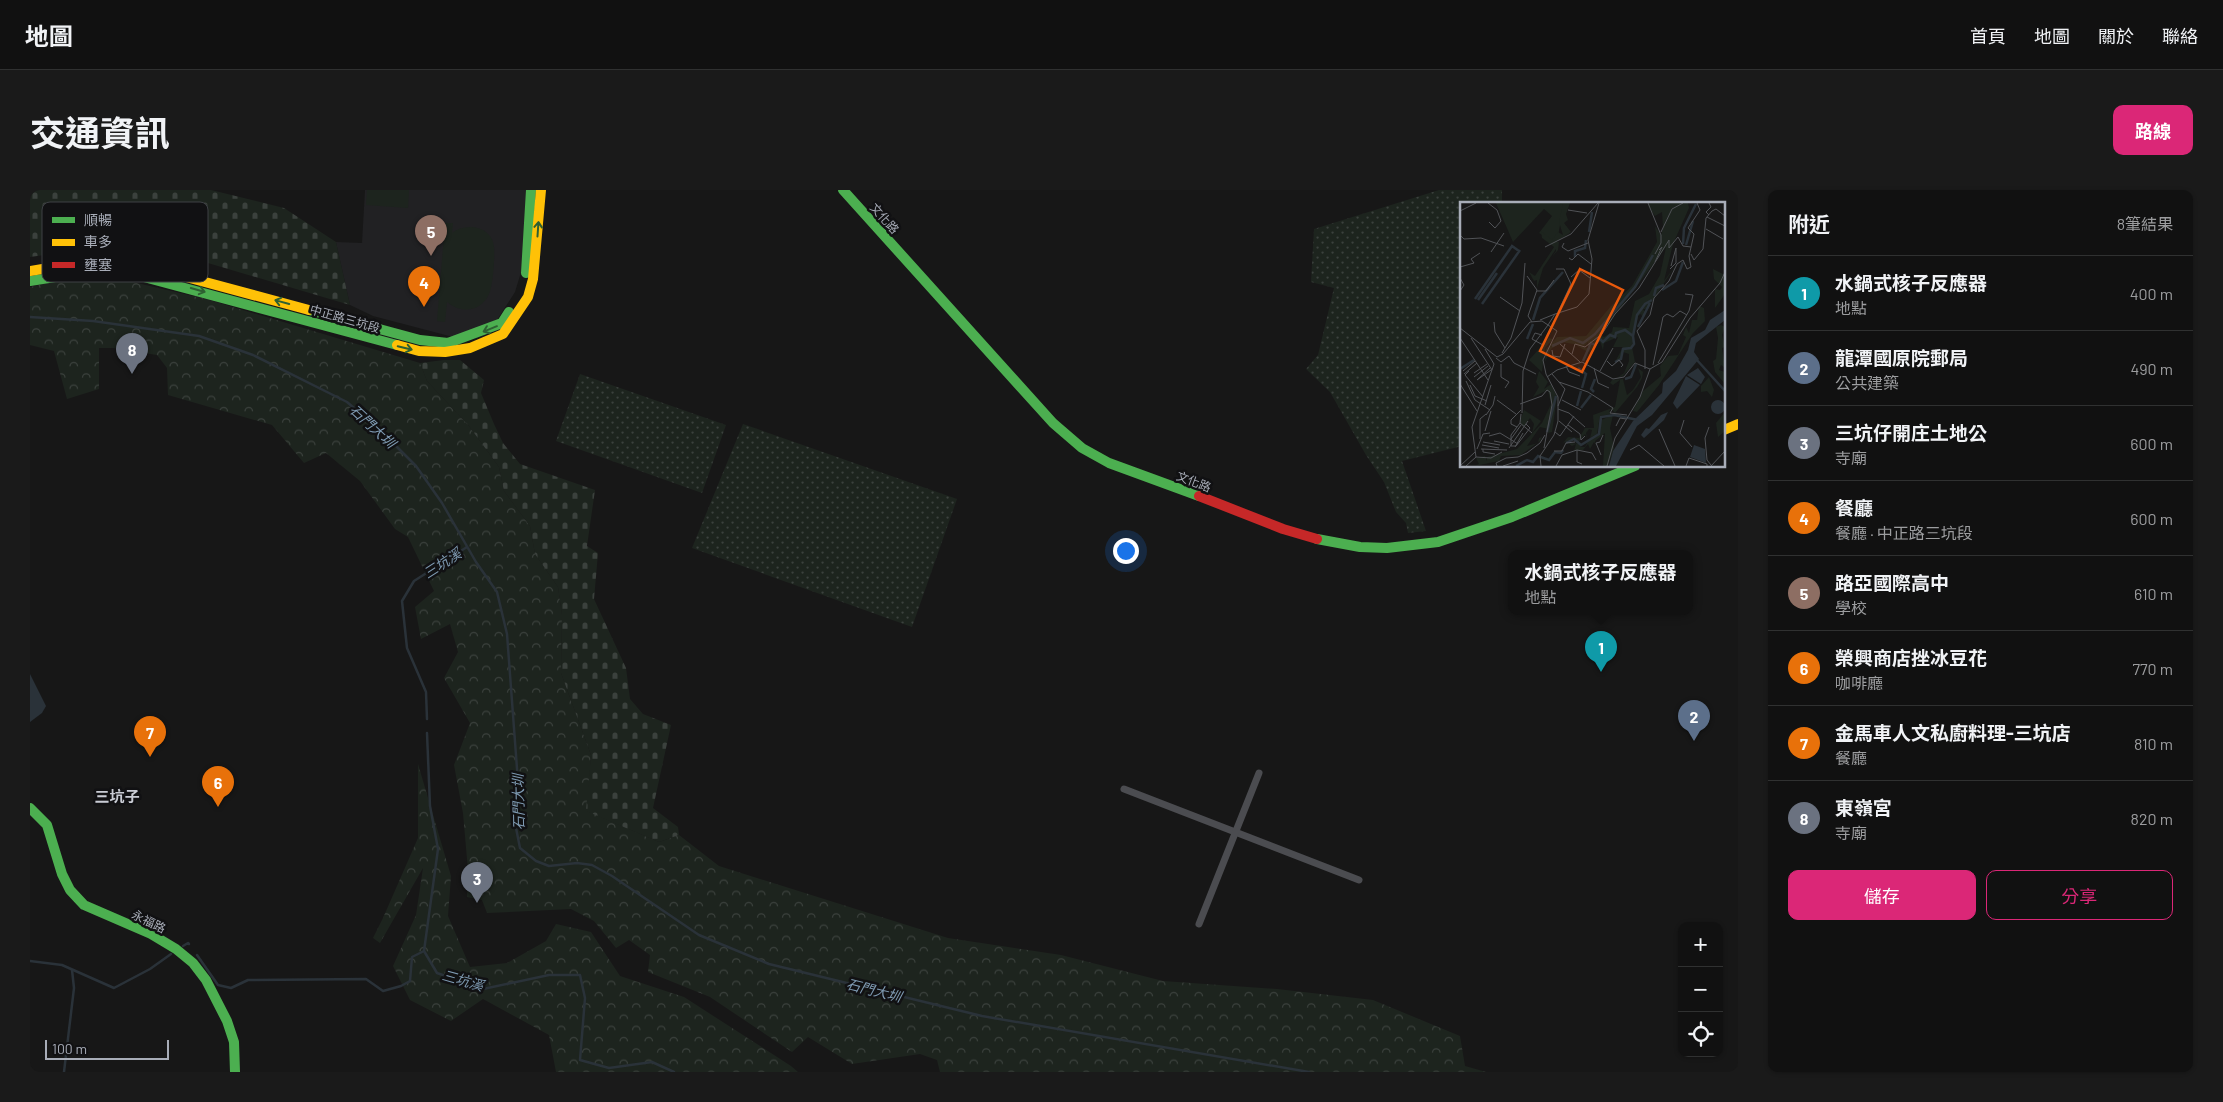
<!DOCTYPE html>
<html lang="zh-TW">
<meta charset="utf-8">
<style>
:root{--surface:#111;--page:#1a1a1a;--text:#f1f3f6;--muted:#9c9d9f;--line:#303131;--accent:#db2777}
body{margin:0;font-family:Barlow,"Noto Sans TC",sans-serif;background:var(--page);color:var(--text)}
.controls{position:absolute;right:15px;bottom:15px;display:grid;overflow:hidden;border-radius:10px;box-shadow:0 1px 4px #0004}
.controls button{width:45px;height:45px;display:grid;place-items:center;padding:0;border:0;border-bottom:1px solid var(--line);background:var(--surface);color:var(--text);font:25px sans-serif}
.scale{position:absolute;left:15px;bottom:12px;width:124px;box-sizing:border-box;padding-left:5px;border:2px solid #a8adb8;border-top:0;font-size:14px;line-height:18px;white-space:nowrap;color:#a8adb8;-webkit-text-stroke:4px #111113;paint-order:stroke}
.you{position:absolute;left:1095px;top:360px;width:18px;height:18px;margin:-12px;border:4px solid #fff;border-radius:50%;background:#1a73e8;box-shadow:0 0 0 8px #1a73e833}
.badge{display:grid;place-items:center;width:32px;height:32px;border-radius:50%;background:var(--accent);color:#fff;font-size:16px;font-weight:700}
.pin{position:absolute;translate:-50% -41px;filter:drop-shadow(0 1px 2px #0008)}
.pin::after{content:'';position:absolute;top:26px;width:18px;height:15px;background:inherit;clip-path:polygon(0 0,100% 0,50% 100%)}
.popup{position:absolute;left:1478px;top:360px;width:185px;height:65px;box-sizing:border-box;display:grid;place-content:center;border-radius:10px;background:var(--surface);filter:drop-shadow(0 1px 4px #0005);font-size:16px;white-space:nowrap;color:var(--muted)}
.popup b{font-size:19px;color:var(--text)}
.popup::after{content:'';position:absolute;left:50%;top:100%;margin-left:-10px;border:10px solid transparent;border-top-color:var(--surface)}
.list{margin:0;padding:0;list-style:none}
h2{display:flex;justify-content:space-between;align-items:center;height:65px;margin:0;padding:0 20px;font-size:21px}
h2 small{font-size:16px;font-weight:400;color:var(--muted)}
.list li{display:grid;grid-template-columns:32px 1fr auto;gap:15px;align-items:center;box-sizing:border-box;height:75px;padding:0 20px;border-top:1px solid var(--line)}
.list b{display:block;font-size:19px;white-space:nowrap}
.list p{margin:0;font-size:16px;white-space:nowrap;color:var(--muted)}
.list em{font-size:16px;font-style:normal;color:var(--muted)}
.actions{display:flex;gap:10px;padding:15px 20px}
.actions a{flex:1;padding:11px 0;border:1px solid var(--accent);border-radius:10px;text-align:center;font-size:18px;color:var(--accent)}
.actions .main{background:var(--accent);color:#fff}
.icon{flex:none;width:28px;height:28px;fill:none;stroke:currentColor;stroke-width:2;stroke-linecap:round;stroke-linejoin:round}
.map{position:relative;flex:none;width:1708px;height:882px;overflow:hidden;border-radius:10px}
header{display:flex;align-items:center;gap:30px;box-sizing:border-box;height:70px;padding:0 25px;background:var(--surface);border-bottom:1px solid var(--line)}
header strong{font-size:24px}
nav{display:flex;gap:28px;margin-inline-start:auto;font-size:18px}
.intro{display:flex;align-items:center;justify-content:space-between;box-sizing:border-box;height:120px;padding:0 30px}
h1{margin:0;font-size:35px}
.button{padding:12px 22px;border-radius:10px;background:var(--accent);color:#fff;font-size:18px;font-weight:700}
main{display:flex;gap:30px;padding:0 30px}
aside{flex:1;background:var(--surface);border-radius:10px;box-shadow:0 1px 4px #0004}
.map>svg:first-child{display:block}
</style>
<header>
<strong>地圖</strong>
<nav><a>首頁</a><a>地圖</a><a>關於</a><a>聯絡</a></nav>
</header>
<div class="intro"><h1>交通資訊</h1><a class="button">路線</a></div>
<main>
<div class="map">
<svg width="1708" height="882" viewBox="0 0 1708 882">
<defs>
<pattern id="grass-dots" width="8" height="8" patternUnits="userSpaceOnUse" patternTransform="scale(1.25)"><rect width="8" height="8" fill="#1d241e"/><path d="M2 2h.1M6 6h.1" fill="none" stroke="#3b413d" stroke-width="1.8" stroke-linecap="round"/></pattern>
<pattern id="forest-crowns" width="20" height="18" patternUnits="userSpaceOnUse" patternTransform="scale(1.25)"><rect width="20" height="18" fill="#1d241e"/><path d="M2 6a3 3 0 1 1 6 0M12 15a3 3 0 1 1 6 0" fill="none" stroke="#3b413d"/></pattern>
<pattern id="cemetery-stones" width="16" height="16" patternUnits="userSpaceOnUse" patternTransform="scale(1.25)"><rect width="16" height="16" fill="#1d241e"/><path d="M2 7V4a2 2 0 0 1 4 0v3zM10 15v-3a2 2 0 0 1 4 0v3z" fill="#3b413d"/></pattern>
</defs>
<rect width="100%" height="100%" fill="#171717"/>
<polygon fill="#212123" points="335,0 497,0 492,79 485,102 467,130 423,147 343,126 320,115 306,52 332,53"/>
<g fill="url(#grass-dots)">
<polygon points="1409,0 1472,0 1472,14 1432,14 1432,256 1372,271 1396,341 1378,343 1376,333 1366,322 1354,292 1336,265 1300,202 1276,179 1288,165 1304,98 1281,92 1284,39"/>
<polygon points="550,184 696,235 672,303 526,251"/>
<polygon points="713,234 927,309 882,437 662,358"/>
</g>
<g fill="url(#forest-crowns)">
<polygon points="98,91 176,109 390,173 397,191 439,236 469,277 474,301 500,336 505,364 528,397 532,425 531,483 561,565 557,621 629,652 649,645 689,676 918,748 1031,765 1133,791 1247,799 1343,810 1430,846 1435,876 1456,882 910,882 907,870 890,864 822,874 778,847 762,862 680,807 618,782 620,765 599,750 586,758 564,731 541,719 457,723 452,710 437,707 438,680 433,623 424,575 440,533 414,488 428,462 420,434 391,449 385,417 404,401 378,347 365,339 330,291 296,263 274,273 242,235 138,205 137,178 127,165 83,158 69,158 69,199 37,209 24,161 0,155 0,97 23,92"/>
<polygon points="388,574 421,686 418,726 440,777 477,773 516,751 526,734 561,742 590,786 654,807 761,876 768,882 526,882 519,845 453,809 421,831 380,810 363,776 386,725 393,678 350,753 343,748 353,728 388,648"/>
</g>
<g fill="url(#cemetery-stones)">
<polygon points="0,0 181,0 254,18 306,52 320,115 107,52 0,67"/>
<polygon points="414,170 430,170 454,190 451,203 464,234 473,253 490,274 565,300 557,356 568,363 564,409 596,478 600,509 613,524 641,535 623,618 648,637 649,645 629,652 556,621 561,565 531,483 532,425 528,397 505,364 500,336 474,301 469,277 439,236 397,191 390,173"/>
</g>
<g fill="#1d241e">
<polygon points="337,0 379,0 378,18 336,15"/>
<path d="M415 33H423L422 43C436 32 462 36 464 57 465 67 463 96 459 104 451 122 431 124 417 112L415 132 407 131Z"/>
</g>
<polygon fill="#2a3239" points="0,484 16,516 12,523 0,532"/>
<g fill="none" stroke-linecap="round" stroke-linejoin="round">
<g stroke="#2a3239" stroke-width="2.5">
<polyline points="0,127 63,131 169,146 223,165 317,212 352,242 386,276 412,313 446,372 467,402 477,444 488,592 486,638 490,658 506,671 519,676 547,673 562,675 582,686 669,745 739,774 952,826 1279,882"/>
<polyline points="397,529 396,502 377,458 372,411 384,391 437,357"/>
<polyline points="397,543 400,616 408,659 394,761 407,783 453,799 519,785 550,785 555,808 550,870 579,878 622,872 644,882"/>
<polyline points="153,756 158,753 159,754"/>
<polyline points="167,765 188,795 201,798 218,790 336,789 353,801 371,796 380,791 382,767 394,761"/>
<polyline points="0,771 32,775 84,798 120,779 141,764"/>
<polyline points="34,882 44,798 42,780"/>
</g>
<g stroke="#4b4c50" stroke-width="7">
<polyline points="1094,599 1329,690"/>
<polyline points="1169,734 1229,583"/>
</g>
<g stroke="#4caf50" stroke-width="10">
<polyline points="813,0 1023,233 1052,258 1079,273 1169,306"/>
<polyline points="496,83 501,0"/>
<polyline points="0,91 50,83 99,83 367,155"/>
<polyline points="279,120 390,150 418,153 472,133 479,122"/>
<polyline points="1287,349 1330,357 1357,358 1408,352 1482,327 1605,276"/>
<polyline points="0,618 17,635 32,684 40,700 54,715 121,744 146,759 163,773 176,790 197,831 204,852 205,882"/>
</g>
<g stroke="#ffc107" stroke-width="10">
<polyline points="0,81 71,69 123,78 279,120"/>
<polyline points="367,155 389,161 415,162 440,158 473,144 498,107 503,89 511,0"/>
<polyline points="1694,240 1708,234"/>
</g>
<polyline stroke="#c62828" stroke-width="10" points="1169,306 1253,339 1287,349"/>
</g>
<defs><path id="oneway-shaft" d="M-6 0H5M1.5-3L5.5 0L1.5 3" fill="none" stroke-width="1.6" stroke-linecap="round" stroke-linejoin="round" transform="scale(1.25)"/></defs>
<g stroke="#2e6032">
<use href="#oneway-shaft" transform="translate(508 39) rotate(-86)"/>
<use href="#oneway-shaft" transform="translate(168 100) rotate(16)"/>
<use href="#oneway-shaft" transform="translate(252 112) rotate(-165)"/>
<use href="#oneway-shaft" transform="translate(460 139) rotate(158)"/>
<use href="#oneway-shaft" transform="translate(375 158) rotate(14)"/>
</g>
<g text-anchor="middle" dominant-baseline="central" stroke-width="5" stroke-linejoin="round" paint-order="stroke">
<g font-size="12" fill="#a8adb8" stroke="#111113">
<text transform="translate(855 28) rotate(48)">文化路</text>
<text transform="translate(315 128) rotate(16)">中正路三坑段</text>
<text transform="translate(1164 291) rotate(21)">文化路</text>
<text transform="translate(119 731) rotate(26)">永福路</text>
</g>
<g font-size="14" font-style="italic" fill="#7f9bb3" stroke="#111113">
<text transform="translate(343 236) rotate(43)">石門大圳</text>
<text transform="translate(412 373) rotate(-33)">三坑溪</text>
<text transform="translate(488 612) rotate(-91)">石門大圳</text>
<text transform="translate(433 790) rotate(16)">三坑溪</text>
<text transform="translate(844 800) rotate(14)">石門大圳</text>
</g>
<g font-size="15" font-weight="bold" fill="#c9ccd4" stroke="#111113">
<text x="87" y="606">三坑子</text>
</g>
</g>
<g transform="translate(1430 12)">
<rect width="265" height="265" fill="#171717"/>
<path d="M36 1H104L98 34 93 39 79 31 92 14 84 7 53 40ZM64 208 81 219 72 231 74 222 70 216 63 225 60 219H64H60Z" fill="#1d241e"/>
<path d="M100 1H110L106 12 108 18 104 21 111 30 96 40H99L98 48 92 55 96 49V47L83 66 77 86V78L74 79 69 70 75 74 94 45 82 36 81 29 92 38 98 30 103 33 99 20 103 2ZM190 1H228L229 6 213 42 204 79 216 63 187 107H183L186 111 183 117 181 112 178 114 172 145 175 160 163 174 157 176 164 171 169 159V152L163 150 161 158 155 160 163 145H153L158 135 144 141 143 148 140 139 128 150 117 144 128 146V140L125 144 102 140 91 147 85 160 86 147 97 135 126 134 151 104 172 84 197 40 195 24 201 33 203 26 202 10 195 14 188 4ZM206 45 200 73 189 92 175 99 169 126 153 125 152 130 144 135 140 133ZM253 67 265 73V92L255 106V87L260 88 262 85 254 77ZM239 104 244 106 245 119 233 131 199 183 177 210 173 209 183 189 201 174 200 164 208 154 218 153 226 135 223 133 226 125 229 131 232 118H237ZM261 123 265 125 262 133 265 145 262 146 265 166 261 163 259 168 265 170V182L255 170 253 159 256 157 258 136 256 125ZM178 166 183 170 182 176 177 185 155 211 151 207 149 210 152 212 140 214 137 232 130 236 132 228 129 227 126 231 127 236 125 232 118 241 112 237 103 241 108 235 119 236 125 226H134L133 213 155 205 160 178 153 183 150 181 152 178 163 177 167 193 173 188 181 175ZM79 169 88 180 84 187 91 182 97 195 92 230 88 231 89 227 80 225 67 244 78 241 79 236 82 235 80 239 61 253 41 254 39 259 15 264 19 262 16 256 25 254 27 259V255L57 247 82 221 91 202 88 188 73 195 79 185 76 180ZM265 210V229L258 235 256 221ZM153 213 150 226 154 246 148 264H143L145 231 135 239 136 243 134 240 130 247 128 242 123 248 114 249 116 242 112 244 108 241 124 242 120 245H125L128 239 140 232 141 218Z" fill="#1d241e" fill-rule="evenodd"/>
<path d="M249 175 254 188 252 195 247 189 241 190V184Z" fill="#1d241e"/>
<path d="M89 136 93 137 85 146 82 170 69 158Z" fill="#1d241e"/>
<path d="M265 108V118L236 141 234 150 239 157 192 213 177 224 156 264H149L153 249 173 219 202 191 203 181 216 169 228 148 231 136 245 128 250 118ZM238 166 245 175 241 182 227 173ZM226 174 240 183 217 207 213 201ZM251 205a7 7 0 1 1 14 0a7 7 0 1 1-14 0ZM208 210 204 218 184 236 181 233 186 226 189 227 201 213ZM234 243 245 247 246 261 230 255Z" fill="#2a3239"/>
<path fill="none" stroke="#2a3239" stroke-width="2.5" d="M129 30 132 10M223 42 224 26 236 2M226 43 233 19M115 55V49L125 46 126 38M202 88 216 79 223 60M194 94 196 86 204 83M15 97 52 44 59 49M18 98 37 71M22 102 60 48M73 118 80 96 103 70M178 125 190 101M67 137 73 122M92 144 110 136 123 141 135 132 175 85 193 53M236 157 265 189M123 159 131 141 135 143 140 137 143 140 150 133 155 135 156 131 165 128 173 134 177 113 185 102 192 98M155 160 161 157 163 147 171 146 174 142 173 134M118 166 126 172 122 186M0 167 14 158M165 177 171 175 176 162M134 190 131 187 135 177M117 204 121 189M121 206 131 193M87 230 96 194M106 241 114 237 121 243 139 232 141 215 154 213 178 218M56 264 67 258 73 260 78 254 89 258 95 250 101 251 103 248"/>
<path fill="none" stroke="#515357" stroke-width="1" d="M28 1 37 8 41 19 35 26 29 20M188 1 201 33V41L195 52M249 1 251 5 246 10 249 13M108 8 127 11M0 9 16 1M247 15 265 24M246 27 263 37M201 30 212 7 223 1M0 33 4 37 21 36 44 44M104 41 102 45 108 49 128 41M85 45 111 32 138 1M31 50 44 31M231 52 234 58 243 47 246 16 252 9 256 7 265 14M109 56 112 58 118 52 131 62M195 60 202 45 199 48M0 65 14 61 11 57 20 51M96 67H104L111 82 98 110M210 67 216 61V46L211 64M67 74 77 88 68 114 72 120M111 75 119 68 130 76M0 76 4 83 0 89M77 89H86L94 78M40 95 60 109M80 118 95 112M34 120 35 130 45 146M88 123 95 112 117 105 129 92 132 57 128 38 139 1M0 126 37 155 43 152 70 120 82 119 97 129 83 158 86 172 98 195V219L94 233 80 254 81 264M82 133 75 131 72 137 83 143M0 136 28 178M11 136 32 168M100 142 120 160M92 148 93 154 100 155 105 142M42 151 51 136 62 101 65 61M112 152 115 142 125 145 142 132 155 112 179 86 209 38V46L218 35 223 44 231 45M36 156 41 160 49 154 54 161 76 172M147 159 152 164 159 158 163 163 161 165M198 161 229 109 233 93 225 92M41 162V175L49 180 45 186M193 163 203 115 207 112 213 115 220 109 227 113M106 164 109 170 120 174M134 166 138 181 149 186M185 167V148L177 129 190 113 194 96 209 79 217 62 223 58 227 67 231 65 229 54 234 32 228 26 240 8 237 1M3 169 15 159M9 169 5 173 23 195M140 169 153 146M14 171 27 162M4 172 17 161M92 172 105 187 98 204M14 175 28 164M87 175 97 168 122 160 153 177 164 175 175 161 190 167M17 178 30 166M17 178 31 168M6 179 15 198 30 208M99 180 128 190 153 206 150 211 167 213M0 182 17 209M10 183 15 194 27 199M37 198 56 212M102 198 121 208M60 202 82 194 87 188 90 190 92 203 84 246M25 203 31 183M98 207 109 211 125 225M62 211 63 169 70 147 88 123M61 212 60 221 72 231M26 213 33 203 35 194M224 218 220 231 232 245M99 219 112 230M108 223 120 232 121 238 125 234M156 224 160 216 166 217M57 225 51 222V218L61 208M249 225 245 236 247 258 251 263M199 227 215 264M25 229 31 209M95 230 100 234 114 214M29 234 40 231 58 242M20 237V217L26 212M51 237 61 223M34 239 49 242M23 240 40 243M22 243 39 246M51 244H56L70 226 66 222M51 244V233L60 221M55 245 63 231M49 246 68 219M17 247 23 232 30 231M21 247 47 248M23 247V250L35 252M117 248V260L122 262M170 248 179 243 204 264M94 249H102L106 241 115 240M141 253 136 241 140 240 143 233M16 255 12 225 34 162 25 147M0 264 15 250M6 264 16 255 31 256 42 250M37 264 36 261 46 256 58 255 67 251 80 241 85 233M43 264 58 259M96 264 102 253 117 248 132 251 136 258M147 264 155 236 180 195 190 167 202 160 230 116 260 81 265 70M226 264 229 256 247 262V264M251 264 265 249"/>
<path fill="#e8590c" fill-opacity="0.15" stroke="#e8590c" stroke-width="2.5" d="M120 67 163 88 122 170 80 149Z"/>
<rect width="265" height="265" fill="none" stroke="#a8adb8" stroke-width="2.5"/>
</g>
<rect x="12" y="12" width="166" height="80" rx="8" fill="#111113" stroke="#3e4045" stroke-width="1"/>
<rect x="22" y="27" width="23" height="6" fill="#4caf50"/>
<rect x="22" y="49" width="23" height="7" fill="#ffc107"/>
<rect x="22" y="72" width="23" height="6" fill="#c62828"/>
<g font-size="14" fill="#a8adb8">
<text x="54" y="35">順暢</text>
<text x="54" y="57">車多</text>
<text x="54" y="80">壅塞</text>
</g>
</svg>
<div class="controls">
<button>+</button>
<button>−</button>
<button><svg class="icon" aria-label="locate" viewBox="0 0 24 24"><circle cx="12" cy="12" r="6"/><path d="M12 2v4M12 18v4M2 12h4M18 12h4"/></svg></button>
</div>
<div class="scale">100 m</div>
<div class="you"></div>
<div class="pin badge" style="left:1571px;top:482px;background:#0f9aa8">1</div>
<div class="popup"><b>水鍋式核子反應器</b>地點</div>
<div class="pin badge" style="left:1664px;top:551px;background:#5c6f8a">2</div>
<div class="pin badge" style="left:447px;top:713px;background:#6b7280">3</div>
<div class="pin badge" style="left:394px;top:117px;background:#e8710a">4</div>
<div class="pin badge" style="left:401px;top:66px;background:#8d6e63">5</div>
<div class="pin badge" style="left:188px;top:617px;background:#e8710a">6</div>
<div class="pin badge" style="left:120px;top:567px;background:#e8710a">7</div>
<div class="pin badge" style="left:102px;top:184px;background:#6b7280">8</div>
</div>
<aside>
<h2>附近<small>8筆結果</small></h2>
<ul class="list">
<li><span class="badge" style="background:#0f9aa8">1</span><div><b>水鍋式核子反應器</b><p>地點</p></div><em>400 m</em></li>
<li><span class="badge" style="background:#5c6f8a">2</span><div><b>龍潭國原院郵局</b><p>公共建築</p></div><em>490 m</em></li>
<li><span class="badge" style="background:#6b7280">3</span><div><b>三坑仔開庄土地公</b><p>寺廟</p></div><em>600 m</em></li>
<li><span class="badge" style="background:#e8710a">4</span><div><b>餐廳</b><p>餐廳 · 中正路三坑段</p></div><em>600 m</em></li>
<li><span class="badge" style="background:#8d6e63">5</span><div><b>路亞國際高中</b><p>學校</p></div><em>610 m</em></li>
<li><span class="badge" style="background:#e8710a">6</span><div><b>榮興商店挫冰豆花</b><p>咖啡廳</p></div><em>770 m</em></li>
<li><span class="badge" style="background:#e8710a">7</span><div><b>金馬車人文私廚料理-三坑店</b><p>餐廳</p></div><em>810 m</em></li>
<li><span class="badge" style="background:#6b7280">8</span><div><b>東嶺宮</b><p>寺廟</p></div><em>820 m</em></li>
</ul>
<div class="actions"><a class="main">儲存</a><a>分享</a></div>
</aside>
</main>
